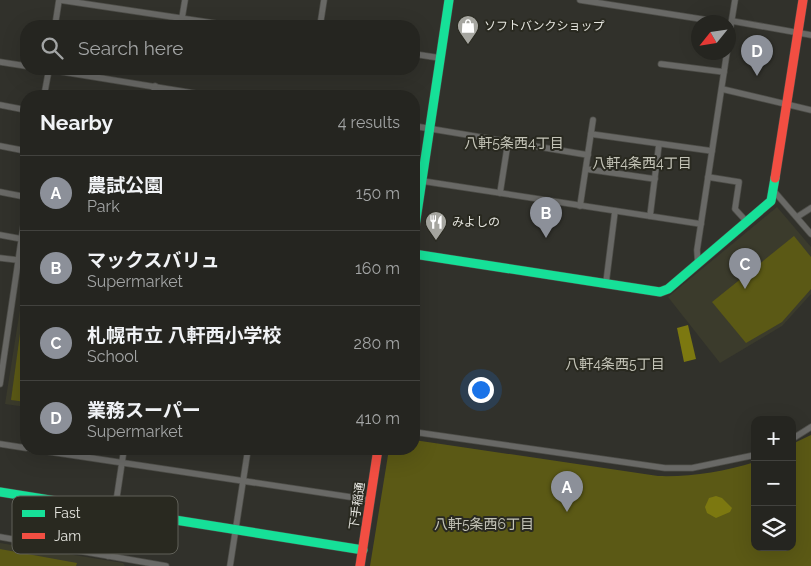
<!DOCTYPE html>
<meta charset="utf-8">
<style>
:root{--surface:#252520;--page:#2d2d29;--text:#f1f3f6;--muted:#a3a5a5;--line:#42423e;--accent:#8c9099}
body{margin:0;font-family:Raleway,"Noto Sans JP",sans-serif;background:var(--page);color:var(--text)}
.controls{position:absolute;right:15px;bottom:15px;display:grid;overflow:hidden;border-radius:10px;box-shadow:0 5px 20px #0002}
.controls button{width:45px;height:45px;display:grid;place-items:center;padding:0;border:0;border-bottom:1px solid var(--line);background:var(--surface);color:var(--text);font:25px sans-serif}
.compass{position:absolute;left:691px;top:15px;width:45px;height:45px;border-radius:50%;background:var(--surface);box-shadow:0 5px 20px #0002;rotate:240deg}
.you{position:absolute;left:480px;top:389px;width:18px;height:18px;margin:-12px;border:4px solid #fff;border-radius:50%;background:#1a73e8;box-shadow:0 0 0 8px #1a73e833}
.badge{display:grid;place-items:center;width:32px;height:32px;border-radius:50%;background:var(--accent);color:#fff;font-size:16px;font-weight:700}
.pin{position:absolute;translate:-50% -41px;filter:drop-shadow(0 1px 2px #0008)}
.pin::after{content:'';position:absolute;top:26px;width:18px;height:15px;background:inherit;clip-path:polygon(0 0,100% 0,50% 100%)}
.list{margin:0;padding:0;list-style:none}
h2{display:flex;justify-content:space-between;align-items:center;height:65px;margin:0;padding:0 20px;font-size:21px}
h2 small{font-size:16px;font-weight:400;color:var(--muted)}
.list li{display:grid;grid-template-columns:32px 1fr auto;gap:15px;align-items:center;box-sizing:border-box;height:75px;padding:0 20px;border-top:1px solid var(--line)}
.list b{display:block;font-size:19px;white-space:nowrap}
.list p{margin:0;font-size:16px;white-space:nowrap;color:var(--muted)}
.list em{font-size:16px;font-style:normal;color:var(--muted)}
.icon{flex:none;width:28px;height:28px;fill:none;stroke:currentColor;stroke-width:2;stroke-linecap:round;stroke-linejoin:round}
.map{position:relative;flex:none;width:811px;height:566px;overflow:hidden}
.search{position:absolute;background:var(--surface);box-shadow:0 5px 20px #0002;left:20px;top:20px;width:400px;height:55px;display:flex;align-items:center;gap:12px;box-sizing:border-box;padding:0 18px;border-radius:20px;color:var(--muted);font-size:19px}
.panel{position:absolute;background:var(--surface);box-shadow:0 5px 20px #0002;left:20px;top:90px;width:400px;height:365px;border-radius:20px}
.map>svg:first-child{display:block}
</style>
<div class="map">
<svg width="811" height="566" viewBox="0 0 811 566">
<rect width="100%" height="100%" fill="#31312b"/>
<g fill="#3b3b2c">
<polygon points="777,207 811,247 811,294 782,326 720,363 668,297"/>
<polygon points="26,272 26,407 5,404"/>
<polygon points="0,543 123,563 125,566 0,566"/>
</g>
<g fill="#5b5915">
<polygon points="794,236 811,257 811,289 782,322 746,343 712,302"/>
<polygon points="22,319 26,320 26,402 11,400"/>
<path d="M811 435V566H370L389 449H414V440L658 476C691 477 723 472 755 462V547H792V444Z"/>
<polygon points="65,449 117,449 115,455"/>
<polygon points="0,549 77,563 76,566 0,566"/>
</g>
<g fill="#7c7810">
<polygon points="688,325 696,359 684,362 677,328"/>
<polygon points="716,496 722,498 732,508 730,512 716,518 707,513 705,507 709,498"/>
</g>
<g fill="none" stroke-linecap="round" stroke-linejoin="round">
<g stroke="#4e4e49" stroke-width="7">
<g id="street">
<polyline points="60,0 233,26"/>
<polyline points="580,0 720,22"/>
<polyline points="182,18 185,0"/>
<polyline points="732,21 811,35"/>
<polyline points="55,26 59,0"/>
<polyline points="320,26 324,0"/>
<polyline points="728,43 735,0"/>
<polyline points="414,54 440,58"/>
<polyline points="0,62 26,66"/>
<polyline points="661,64 724,72"/>
<polyline points="45,69 211,96"/>
<polyline points="722,89 811,110"/>
<polyline points="44,96 49,69"/>
<polyline points="153,96 155,86"/>
<polyline points="0,105 26,110"/>
<polyline points="414,126 588,155"/>
<polyline points="591,134 712,151"/>
<polyline points="0,146 26,151"/>
<polyline points="586,169 655,179"/>
<polyline points="708,177 739,182 735,209 747,222"/>
<polyline points="422,181 701,224"/>
<polyline points="773,190 811,234"/>
<polyline points="0,192 26,197"/>
<polyline points="500,193 508,142"/>
<polyline points="580,206 593,120"/>
<polyline points="650,216 659,144"/>
<polyline points="797,217 811,208"/>
<polyline points="0,235 22,239"/>
<polyline points="0,258 26,261"/>
<polyline points="698,264 697,250 727,52"/>
<polyline points="606,283 615,211"/>
<polyline points="0,384 26,208"/>
<polyline points="414,432 665,468 692,468 755,455"/>
<polyline points="792,439 811,427"/>
<polyline points="0,444 26,448"/>
<polyline points="31,449 370,500"/>
<polyline points="0,537 166,566"/>
<polyline points="108,556 124,449"/>
<polyline points="230,566 248,449"/>
</g>
</g>
<g stroke="#4e4e49" stroke-width="10">
<g id="fast">
<polyline points="414,233 449,0"/>
<polyline points="414,254 660,292 668,289 771,201 775,178"/>
<polyline points="0,492 363,550"/>
</g>
</g>
<g stroke="#4e4e49" stroke-width="10">
<g id="jam">
<polyline points="775,178 803,0"/>
<polyline points="360,566 378,449"/>
</g>
</g>
<use href="#street" stroke="#696966" stroke-width="5.5"/>
<use href="#fast" stroke="#16e098" stroke-width="9"/>
<use href="#jam" stroke="#f24e42" stroke-width="9"/>
</g>
<defs>
<g id="shop-pin" transform="scale(1.125)"><path d="M0 17L-7.5 6A9.5 9.5 0 1 1 7.5 6Z" fill="#a6a6a0" stroke="#292920"/><path d="M-5-2.5h2.3a2.7 3.5 0 0 1 5.4 0H5L5.5 6h-11ZM-1.5-2.5h3a1.5 2.3 0 0 0-3 0Z" fill="#fff"/></g>
<g id="restaurant-pin" transform="scale(1.125)"><path d="M0 17L-7.5 6A9.5 9.5 0 1 1 7.5 6Z" fill="#a6a6a0" stroke="#292920"/><path d="M-5-6h1v4h1v-4h1v4h1v-4h1v5L-1.5 .5V6h-2V.5L-5-1ZM5-6V6H3V1.5H1.5Q1.5-4 5-6Z" fill="#fff"/></g>
</defs>
<g fill-rule="evenodd">
<use href="#shop-pin" x="468" y="26"/>
<use href="#restaurant-pin" x="436" y="222"/>
</g>
<g text-anchor="middle" dominant-baseline="central" stroke-width="4" stroke-linejoin="round" paint-order="stroke">
<g font-size="12" fill="#e5e5df" stroke="#292920" text-anchor="start">
<text x="484" y="26">ソフトバンクショップ</text>
<text x="452" y="222">みよしの</text>
</g>
<g font-size="12" fill="#e5e5df" stroke="#292920">
<text transform="translate(357 506) rotate(-82)">下手稲通</text>
</g>
<g font-size="14" fill="#c4c4b8" stroke="#292920">
<text x="514" y="143">八軒5条西4丁目</text>
<text x="642" y="163">八軒4条西4丁目</text>
<text x="615" y="364">八軒4条西5丁目</text>
<text x="484" y="524">八軒5条西6丁目</text>
</g>
</g>
<rect x="12" y="496" width="166" height="58" rx="8" fill="#292920" stroke="#616159" stroke-width="1"/>
<rect x="22" y="510" width="23" height="7" fill="#16e098"/>
<rect x="22" y="533" width="23" height="6" fill="#f24e42"/>
<g font-size="14" fill="#e5e5df">
<text x="54" y="518">Fast</text>
<text x="54" y="541">Jam</text>
</g>
</svg>
<div class="controls">
<button>+</button>
<button>−</button>
<button><svg class="icon" aria-label="layers" viewBox="0 0 24 24"><path d="M12 4l9 5-9 5-9-5zM3 14l9 5 9-5"/></svg></button>
</div>
<svg class="compass" viewBox="-18 -18 36 36"><path d="M0-13l5 13h-10z" fill="#e53935"/><path d="M0 13l5-13h-10z" fill="#a3a5a5"/></svg>
<div class="you"></div>
<div class="pin badge" style="left:567px;top:512px">A</div>
<div class="pin badge" style="left:546px;top:238px">B</div>
<div class="pin badge" style="left:745px;top:289px">C</div>
<div class="pin badge" style="left:757px;top:76px">D</div>
<div class="search"><svg class="icon" aria-label="search" viewBox="0 0 24 24"><circle cx="10" cy="10" r="6"/><path d="M15 15l6 6"/></svg>Search here</div>
<section class="panel">
<h2>Nearby<small>4 results</small></h2>
<ul class="list">
<li><span class="badge">A</span><div><b>農試公園</b><p>Park</p></div><em>150 m</em></li>
<li><span class="badge">B</span><div><b>マックスバリュ</b><p>Supermarket</p></div><em>160 m</em></li>
<li><span class="badge">C</span><div><b>札幌市立 八軒西小学校</b><p>School</p></div><em>280 m</em></li>
<li><span class="badge">D</span><div><b>業務スーパー</b><p>Supermarket</p></div><em>410 m</em></li>
</ul>
</section>
</div>
